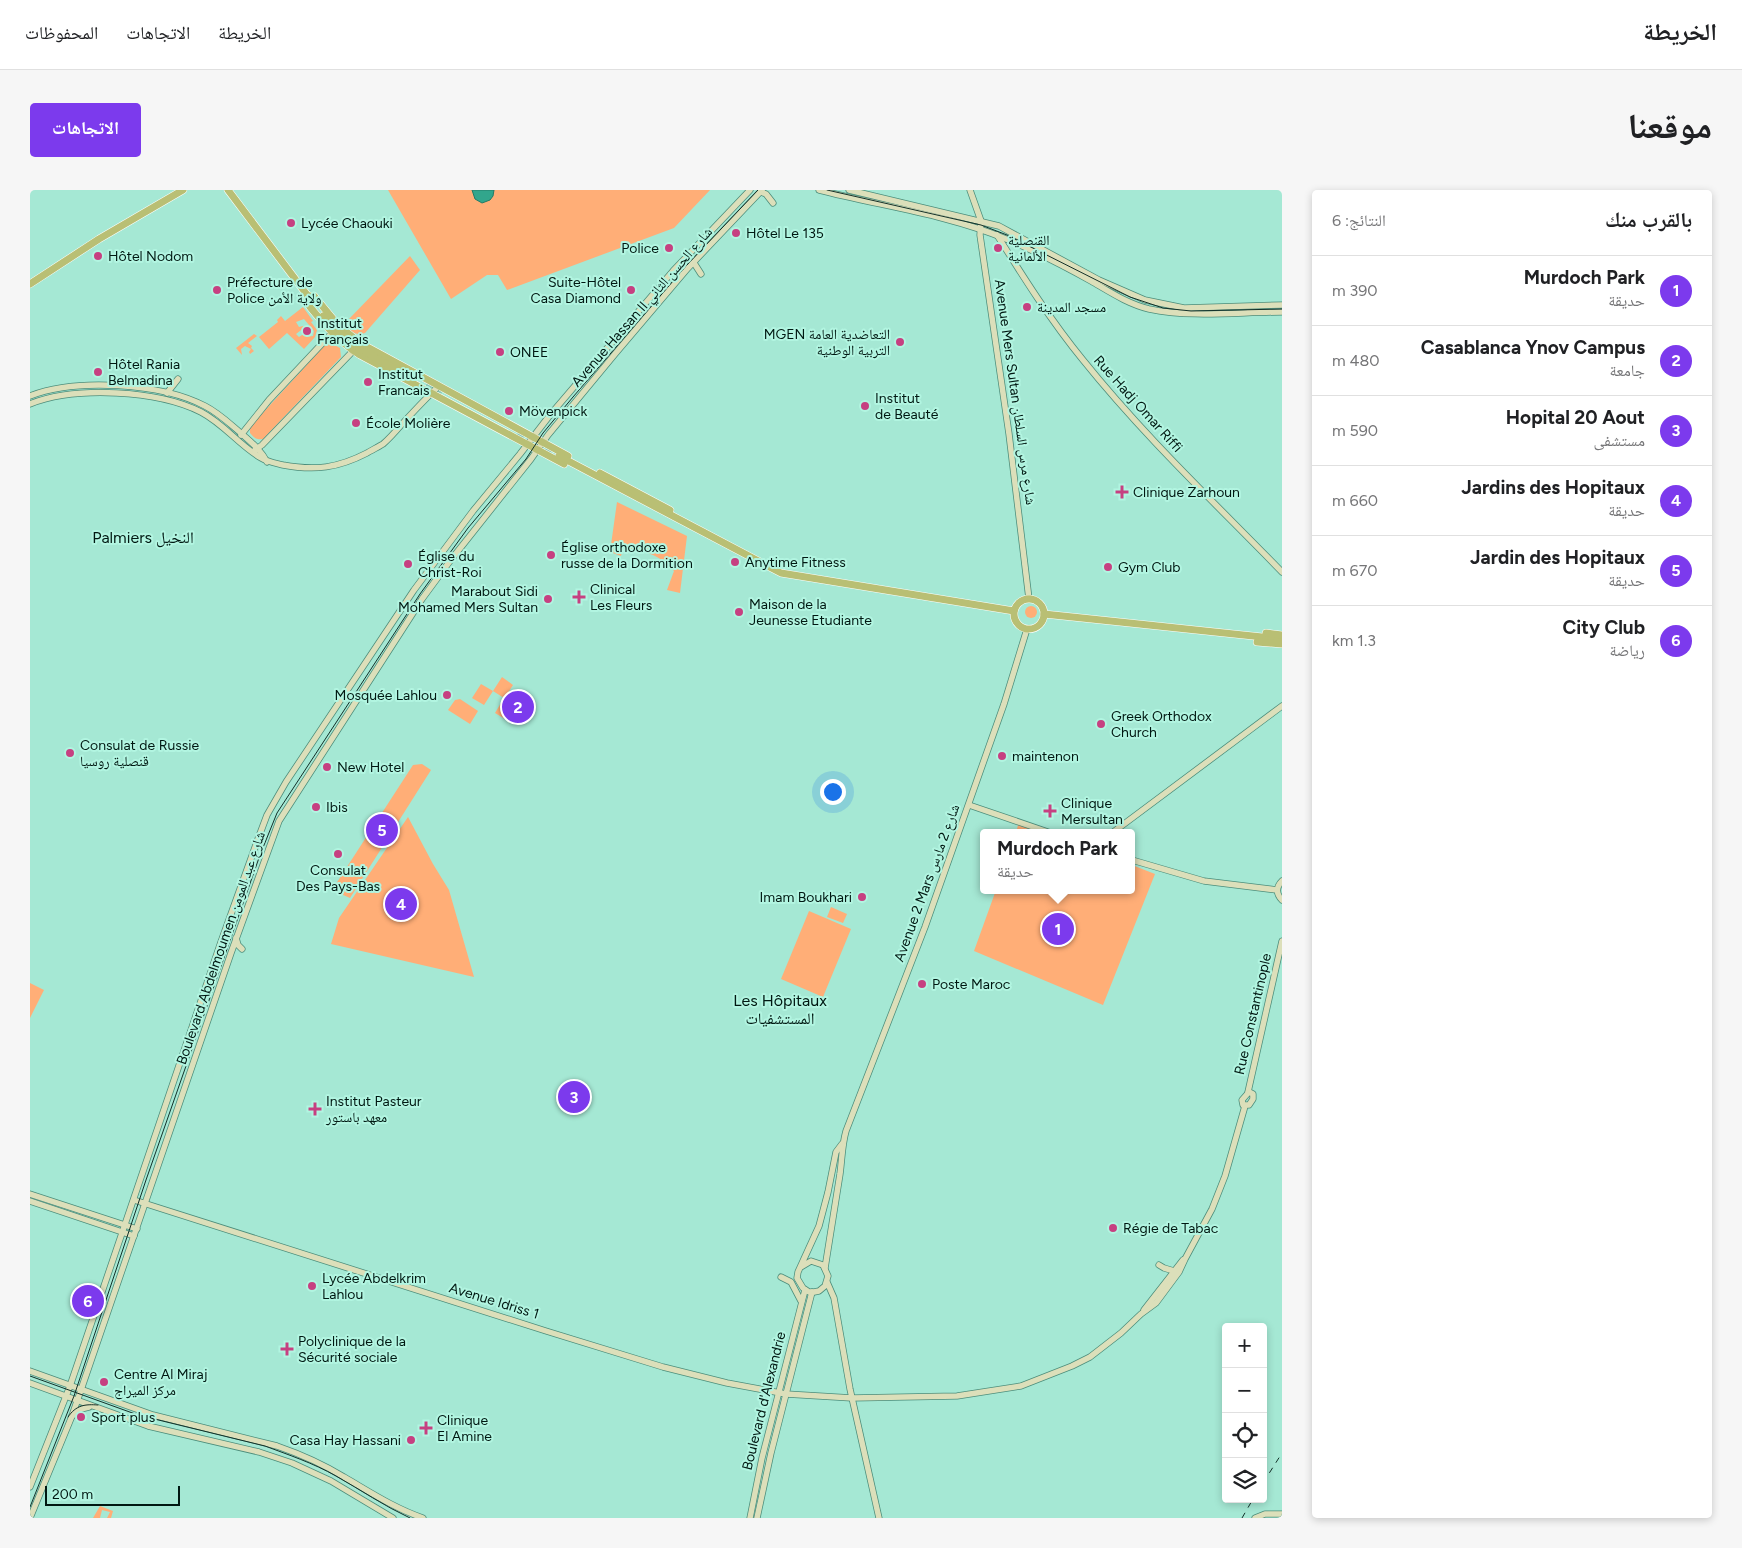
<!DOCTYPE html>
<html lang="ar">
<meta charset="utf-8">
<style>
:root{--surface:#fff;--page:#f6f6f6;--text:#202124;--muted:#757577;--line:#e0e0e0;--accent:#7c3aed}
body{margin:0;font-family:Figtree,"Noto Naskh Arabic",sans-serif;background:var(--page);color:var(--text);direction:rtl}
.controls{position:absolute;right:15px;bottom:15px;display:grid;overflow:hidden;border-radius:5px;box-shadow:0 2px 8px #0003}
.controls button{width:45px;height:45px;display:grid;place-items:center;padding:0;border:0;border-bottom:1px solid var(--line);background:var(--surface);color:var(--text);font:25px sans-serif}
.scale{position:absolute;left:15px;bottom:12px;width:135px;box-sizing:border-box;padding-left:5px;border:2px solid #001812;border-top:0;font-size:14px;line-height:18px;white-space:nowrap;color:#001812;-webkit-text-stroke:4px #b2f5e1;paint-order:stroke}
.you{position:absolute;left:802px;top:601px;width:18px;height:18px;margin:-12px;border:4px solid #fff;border-radius:50%;background:#1a73e8;box-shadow:0 0 0 8px #1a73e833}
.badge{display:grid;place-items:center;width:32px;height:32px;border-radius:50%;background:var(--accent);color:#fff;font-size:16px;font-weight:700}
.pin{position:absolute;translate:-50% -50%;border:2px solid #fff;box-shadow:0 1px 5px #0006}
.popup{position:absolute;left:950px;top:639px;width:155px;height:65px;box-sizing:border-box;display:grid;place-content:center;border-radius:5px;background:var(--surface);filter:drop-shadow(0 1px 4px #0005);font-size:16px;white-space:nowrap;color:var(--muted)}
.popup b{font-size:19px;color:var(--text)}
.popup::after{content:'';position:absolute;left:50%;top:100%;margin-left:-10px;border:10px solid transparent;border-top-color:var(--surface)}
.list{margin:0;padding:0;list-style:none}
h2{display:flex;justify-content:space-between;align-items:center;height:65px;margin:0;padding:0 20px;font-size:21px}
h2 small{font-size:16px;font-weight:400;color:var(--muted)}
.list li{display:grid;grid-template-columns:32px 1fr auto;gap:15px;align-items:center;box-sizing:border-box;height:70px;padding:0 20px;border-top:1px solid var(--line)}
.list b{display:block;font-size:19px;white-space:nowrap}
.list p{margin:0;font-size:16px;white-space:nowrap;color:var(--muted)}
.list em{font-size:16px;font-style:normal;color:var(--muted)}
.icon{flex:none;width:28px;height:28px;fill:none;stroke:currentColor;stroke-width:2;stroke-linecap:round;stroke-linejoin:round}
.map{position:relative;flex:none;width:1252px;height:1328px;overflow:hidden;direction:ltr;border-radius:5px}
header{display:flex;align-items:center;gap:30px;box-sizing:border-box;height:70px;padding:0 25px;background:var(--surface);border-bottom:1px solid var(--line)}
header strong{font-size:24px}
nav{display:flex;gap:28px;margin-inline-start:auto;font-size:18px}
.intro{display:flex;align-items:center;justify-content:space-between;box-sizing:border-box;height:120px;padding:0 30px}
h1{margin:0;font-size:35px}
.button{padding:12px 22px;border-radius:5px;background:var(--accent);color:#fff;font-size:18px;font-weight:700}
main{display:flex;gap:30px;padding:0 30px}
aside{flex:1;background:var(--surface);border-radius:5px;box-shadow:0 2px 8px #0003}
.map>svg:first-child{display:block}
</style>
<header>
<strong>الخريطة</strong>
<nav><a>الخريطة</a><a>الاتجاهات</a><a>المحفوظات</a></nav>
</header>
<div class="intro"><h1>موقعنا</h1><a class="button">الاتجاهات</a></div>
<main>
<aside>
<h2>بالقرب منك<small>النتائج: 6</small></h2>
<ul class="list">
<li><span class="badge">1</span><div><b>Murdoch Park</b><p>حديقة</p></div><em>390 m</em></li>
<li><span class="badge">2</span><div><b>Casablanca Ynov Campus</b><p>جامعة</p></div><em>480 m</em></li>
<li><span class="badge">3</span><div><b>Hopital 20 Aout</b><p>مستشفى</p></div><em>590 m</em></li>
<li><span class="badge">4</span><div><b>Jardins des Hopitaux</b><p>حديقة</p></div><em>660 m</em></li>
<li><span class="badge">5</span><div><b>Jardin des Hopitaux</b><p>حديقة</p></div><em>670 m</em></li>
<li><span class="badge">6</span><div><b>City Club</b><p>رياضة</p></div><em>1.3 km</em></li>
</ul>
</aside>
<div class="map">
<svg width="1252" height="1328" viewBox="0 0 1252 1328">
<rect width="100%" height="100%" fill="#a5e8d4"/>
<g fill="#ffae77" fill-rule="evenodd">
<polygon points="358,0 680,0 644,38 477,100 468,85 457,85 421,109"/>
<path d="M380 66 390 80 335 143C328 146 321 143 318 136L319 129Z"/>
<path d="M273 117 283 131 281 132 287 140 285 147 274 159 257 143 239 159 229 147 248 132 247 130 251 126 255 131ZM274 129 284 141 283 146 276 147 275 143 269 147 266 144 275 137 273 136 269 137 266 132Z"/>
<polygon points="224,144 227,146 218,153 222,156 221,158 224,161 220,164 219,162 221,159 215,156 211,159 212,165 206,158"/>
<path d="M301 153 310 158 311 167 233 249C227 250 224 248 220 243V237L294 156Z"/>
<path d="M587 312 657 346 650 403 637 400 644 381C629 364 615 361 593 358L591 366 580 362Z"/>
<circle cx="1001" cy="422" r="6"/>
<polygon points="472,487 483,495 476,506 479,508 470,520 476,524 478,515 481,517 480,522 475,529 465,523 474,508 463,501 454,515 442,508 451,494 463,501"/>
<polygon points="430,509 448,521 440,534 418,520 425,510"/>
<polygon points="392,574 401,580 320,708 302,700 383,575"/>
<polygon points="378,627 403,674 419,700 444,787 301,754 309,728"/>
<polygon points="988,635 1012,643 986,643"/>
<polygon points="1102,675 1125,684 1073,815 944,761 966,700 1102,700"/>
<polygon points="801,717 817,724 813,733 797,727"/>
<polygon points="779,721 821,739 793,807 751,789"/>
<polygon points="0,793 14,800 0,828"/>
<polygon points="70,1316 83,1321 81,1328 77,1328 80,1322 72,1320 70,1328 63,1328"/>
</g>
<polygon fill="#32a68c" stroke="#237b67" points="442,0 464,0 463,6 460,10 452,13 445,9"/>
<g fill="none" stroke-linecap="round" stroke-linejoin="round">
<g stroke="#8cc9b7" stroke-width="7" stroke-dasharray="7 3.5" stroke-linecap="butt">
<polyline points="396,195 413,204"/>
<polyline points="488,243 529,266"/>
</g>
<g stroke="#4c8d7b" stroke-width="7">
<g id="secondary">
<path d="M789 0C851 16 916 24 976 49 1005 61 1034 76 1061 91 1080 102 1098 114 1119 119 1162 128 1208 122 1252 122"/>
<polyline points="819,0 969,36 1069,90 1115,110 1154,118 1252,115"/>
<polyline points="940,0 951,31 950,45 979,244 999,409"/>
<polyline points="731,2 736,4 743,13"/>
<path d="M967 45C994 88 1021 131 1053 170 1114 246 1184 312 1252 382"/>
<polyline points="664,73 671,84"/>
<polyline points="137,203 148,189"/>
<path d="M0 206C46 188 131 193 175 216 189 223 200 234 212 244 222 253 231 260 237 272"/>
<path d="M0 214C46 196 127 200 171 222 194 234 209 255 231 268 238 272 245 273 253 275 285 281 308 278 337 263 342 260 348 257 353 254 360 248 366 241 372 234 384 221 396 208 409 196"/>
<polyline points="211,245 239,210 302,143"/>
<polyline points="225,260 232,255 323,161"/>
<polyline points="939,615 1021,643"/>
<polyline points="1056,643 1062,643"/>
<polyline points="1082,643 1252,516"/>
<polyline points="1102,670 1174,691 1247,700"/>
<path d="M1252 691C1246 697 1246 704 1252 710"/>
<polyline points="206,748 208,755 212,759"/>
<polyline points="1218,902 1252,751"/>
<polygon points="1219,902 1223,904 1223,909 1219,915 1213,915 1212,910"/>
<polyline points="0,1004 107,1039"/>
<polyline points="104,1010 516,1141 633,1177 697,1193 756,1204 822,1208 927,1206 991,1196 1042,1176 1060,1167 1091,1143 1111,1124 1126,1113 1149,1082 1155,1069 1182,1019 1195,986 1215,916"/>
<polyline points="0,1011 104,1046"/>
<polyline points="1129,1075 1134,1078 1144,1081"/>
<polyline points="771,1077 781,1071 793,1075 798,1086 795,1096 789,1101 784,1102 779,1102 773,1098 767,1088 768,1082 789,1036 798,1002 806,962 812,954"/>
<path d="M795 1078C800 1046 805 1015 810 984 812 969 812 955 816 941L895 737 974 514 997 439"/>
<polyline points="751,1087 761,1092 771,1111"/>
<polyline points="797,1092 804,1108 820,1199 849,1328"/>
<polyline points="1114,1120 1153,1070"/>
<path d="M0 1181 123 1225 247 1256C270 1264 293 1274 314 1287 340 1302 364 1318 393 1328"/>
<polyline points="0,1193 118,1236 229,1262 262,1273 301,1291 363,1328"/>
<polyline points="42,1226 51,1219 59,1217"/>
<polyline points="0,1297 40,1196 191,752 228,649 237,625 256,592 384,400 443,321 490,264 520,225 643,81 720,0"/>
<polyline points="0,1328 42,1226 201,763 249,631 392,409 420,371 501,269 518,245 585,164 658,78 732,0"/>
<polyline points="720,1328 732,1268 775,1100"/>
<polyline points="727,1328 741,1263 782,1102"/>
<polyline points="1225,1328 1235,1324 1252,1324"/>
</g>
</g>
<g stroke="#fff" stroke-width="8">
<g id="primary">
<polyline points="198,0 281,110"/>
<polyline points="0,94 69,49 153,0"/>
<path d="M278 106 276 112C292 132 308 151 330 165L534 274"/>
<polyline points="278,106 284,106 308,135 330,153 538,266"/>
<path d="M293 126C315 153 345 168 376 184"/>
<polyline points="529,266 751,383 984,421"/>
<polyline points="570,283 640,320"/>
<circle cx="999" cy="424" r="15"/>
<polyline points="1014,424 1252,449"/>
<polyline points="1236,443 1252,445"/>
<polyline points="1227,452 1252,454"/>
</g>
</g>
<use href="#secondary" stroke="#dcdfba" stroke-width="5.5"/>
<use href="#primary" stroke="#b9bf74" stroke-width="7"/>
<g stroke="#143129" stroke-width="1">
<polyline points="797,0 951,35 977,45 1100,107 1133,118 1161,121 1252,119"/>
<path d="M0 1186 108 1225 235 1256C259 1265 283 1273 306 1286 331 1300 354 1316 380 1328"/>
<path d="M38 1227C46 1215 55 1214 68 1215"/>
<polyline points="0,1317 44,1206 116,990 230,665 247,623 390,404 438,338 496,269 513,243 543,207 656,76 728,0"/>
</g>
<g stroke="#143129" stroke-width="1" stroke-dasharray="6 6" stroke-linecap="butt">
<polyline points="1233,1293 1252,1263"/>
<polyline points="1212,1328 1223,1309"/>
</g>
</g>
<g fill="#c64081" stroke="#b2f5e1" stroke-width="2">
<circle cx="261" cy="33" r="5"/>
<circle cx="706" cy="43" r="5"/>
<circle cx="639" cy="58" r="5"/>
<circle cx="968" cy="58" r="5"/>
<circle cx="68" cy="66" r="5"/>
<circle cx="187" cy="100" r="5"/>
<circle cx="601" cy="100" r="5"/>
<circle cx="997" cy="117" r="5"/>
<circle cx="277" cy="141" r="5"/>
<circle cx="870" cy="152" r="5"/>
<circle cx="470" cy="162" r="5"/>
<circle cx="68" cy="182" r="5"/>
<circle cx="338" cy="192" r="5"/>
<circle cx="835" cy="216" r="5"/>
<circle cx="479" cy="221" r="5"/>
<circle cx="326" cy="233" r="5"/>
<path d="M1089.5 294.5h5v5h5v5h-5v5h-5v-5h-5v-5h5z"/>
<circle cx="521" cy="365" r="5"/>
<circle cx="705" cy="372" r="5"/>
<circle cx="378" cy="374" r="5"/>
<circle cx="1078" cy="377" r="5"/>
<path d="M546.5 399.5h5v5h5v5h-5v5h-5v-5h-5v-5h5z"/>
<circle cx="518" cy="409" r="5"/>
<circle cx="709" cy="422" r="5"/>
<circle cx="417" cy="505" r="5"/>
<circle cx="1071" cy="534" r="5"/>
<circle cx="40" cy="563" r="5"/>
<circle cx="972" cy="566" r="5"/>
<circle cx="297" cy="577" r="5"/>
<circle cx="286" cy="617" r="5"/>
<path d="M1017.5 613.5h5v5h5v5h-5v5h-5v-5h-5v-5h5z"/>
<circle cx="308" cy="664" r="5"/>
<circle cx="832" cy="707" r="5"/>
<circle cx="892" cy="794" r="5"/>
<path d="M282.5 911.5h5v5h5v5h-5v5h-5v-5h-5v-5h5z"/>
<circle cx="1083" cy="1038" r="5"/>
<circle cx="282" cy="1096" r="5"/>
<path d="M254.5 1151.5h5v5h5v5h-5v5h-5v-5h-5v-5h5z"/>
<circle cx="74" cy="1192" r="5"/>
<circle cx="51" cy="1227" r="5"/>
<path d="M393.5 1230.5h5v5h5v5h-5v5h-5v-5h-5v-5h5z"/>
<circle cx="381" cy="1250" r="5"/>
</g>
<g text-anchor="middle" dominant-baseline="central" stroke-width="4" stroke-linejoin="round" paint-order="stroke">
<g font-size="14" fill="#001812" stroke="#b2f5e1" text-anchor="start">
<text x="271" y="33">Lycée Chaouki</text>
<text x="716" y="43">Hôtel Le 135</text>
<text x="978" y="50">القنصلية<tspan x="978" dy="16">الألمانية</tspan></text>
<text x="629" y="58" text-anchor="end">Police</text>
<text x="78" y="66">Hôtel Nodom</text>
<text x="197" y="92">Préfecture de<tspan x="197" dy="16">Police ولاية الأمن</tspan></text>
<text x="591" y="92" text-anchor="end">Suite-Hôtel<tspan x="591" dy="16">Casa Diamond</tspan></text>
<text x="1007" y="117">مسجد المدينة</text>
<text x="287" y="133">Institut<tspan x="287" dy="16">Français</tspan></text>
<text x="860" y="144" text-anchor="end">MGEN التعاضدية العامة<tspan x="860" dy="16">التربية الوطنية</tspan></text>
<text x="480" y="162">ONEE</text>
<text x="78" y="174">Hôtel Rania<tspan x="78" dy="16">Belmadina</tspan></text>
<text x="348" y="184">Institut<tspan x="348" dy="16">Francais</tspan></text>
<text x="845" y="208">Institut<tspan x="845" dy="16">de Beauté</tspan></text>
<text x="489" y="221">Mövenpick</text>
<text x="336" y="233">École Molière</text>
<text x="1103" y="302">Clinique Zarhoun</text>
<text x="531" y="357">Église orthodoxe<tspan x="531" dy="16">russe de la Dormition</tspan></text>
<text x="388" y="366">Église du<tspan x="388" dy="16">Christ-Roi</tspan></text>
<text x="715" y="372">Anytime Fitness</text>
<text x="1088" y="377">Gym Club</text>
<text x="560" y="399">Clinical<tspan x="560" dy="16">Les Fleurs</tspan></text>
<text x="508" y="401" text-anchor="end">Marabout Sidi<tspan x="508" dy="16">Mohamed Mers Sultan</tspan></text>
<text x="719" y="414">Maison de la<tspan x="719" dy="16">Jeunesse Etudiante</tspan></text>
<text x="407" y="505" text-anchor="end">Mosquée Lahlou</text>
<text x="1081" y="526">Greek Orthodox<tspan x="1081" dy="16">Church</tspan></text>
<text x="50" y="555">Consulat de Russie<tspan x="50" dy="16">قنصلية روسيا</tspan></text>
<text x="982" y="566">maintenon</text>
<text x="307" y="577">New Hotel</text>
<text x="1031" y="613">Clinique<tspan x="1031" dy="16">Mersultan</tspan></text>
<text x="296" y="617">Ibis</text>
<text x="308" y="680" text-anchor="middle">Consulat<tspan x="308" dy="16">Des Pays-Bas</tspan></text>
<text x="822" y="707" text-anchor="end">Imam Boukhari</text>
<text x="902" y="794">Poste Maroc</text>
<text x="296" y="911">Institut Pasteur<tspan x="296" dy="16">معهد باستور</tspan></text>
<text x="1093" y="1038">Régie de Tabac</text>
<text x="292" y="1088">Lycée Abdelkrim<tspan x="292" dy="16">Lahlou</tspan></text>
<text x="268" y="1151">Polyclinique de la<tspan x="268" dy="16">Sécurité sociale</tspan></text>
<text x="84" y="1184">Centre Al Miraj<tspan x="84" dy="16">مركز الميراج</tspan></text>
<text x="61" y="1227">Sport plus</text>
<text x="407" y="1230">Clinique<tspan x="407" dy="16">El Amine</tspan></text>
<text x="371" y="1250" text-anchor="end">Casa Hay Hassani</text>
</g>
<g font-size="14" fill="#001812" stroke="#b2f5e1">
<text transform="translate(612 117) rotate(-49)">Avenue Hassan II شارع الحسن الثاني</text>
<text transform="translate(985 202) rotate(82)">Avenue Mers Sultan شارع مرس السلطان</text>
<text transform="translate(1108 214) rotate(48)">Rue Hadj Omar Riffi</text>
<text transform="translate(897 693) rotate(-70)">Avenue 2 Mars شارع 2 مارس</text>
<text transform="translate(191 758) rotate(-71)">Boulevard Abdelmoumen شارع عبد المومن</text>
<text transform="translate(1223 824) rotate(-77)">Rue Constantinople</text>
<text transform="translate(464 1111) rotate(17)">Avenue Idriss 1</text>
<text transform="translate(734 1211) rotate(-76)">Boulevard d'Alexandrie</text>
</g>
<g font-size="16" fill="#001812" stroke="#b2f5e1">
<text x="113" y="347">Palmiers النخيل</text>
<text x="750" y="810">Les Hôpitaux<tspan x="750" dy="18">المستشفيات</tspan></text>
</g>
</g>
</svg>
<div class="controls">
<button>+</button>
<button>−</button>
<button><svg class="icon" aria-label="locate" viewBox="0 0 24 24"><circle cx="12" cy="12" r="6"/><path d="M12 2v4M12 18v4M2 12h4M18 12h4"/></svg></button>
<button><svg class="icon" aria-label="layers" viewBox="0 0 24 24"><path d="M12 4l9 5-9 5-9-5zM3 14l9 5 9-5"/></svg></button>
</div>
<div class="scale">200 m</div>
<div class="you"></div>
<div class="pin badge" style="left:1028px;top:739px">1</div>
<div class="popup"><b>Murdoch Park</b>حديقة</div>
<div class="pin badge" style="left:488px;top:517px">2</div>
<div class="pin badge" style="left:544px;top:907px">3</div>
<div class="pin badge" style="left:371px;top:714px">4</div>
<div class="pin badge" style="left:352px;top:640px">5</div>
<div class="pin badge" style="left:58px;top:1111px">6</div>
</div>
</main>
